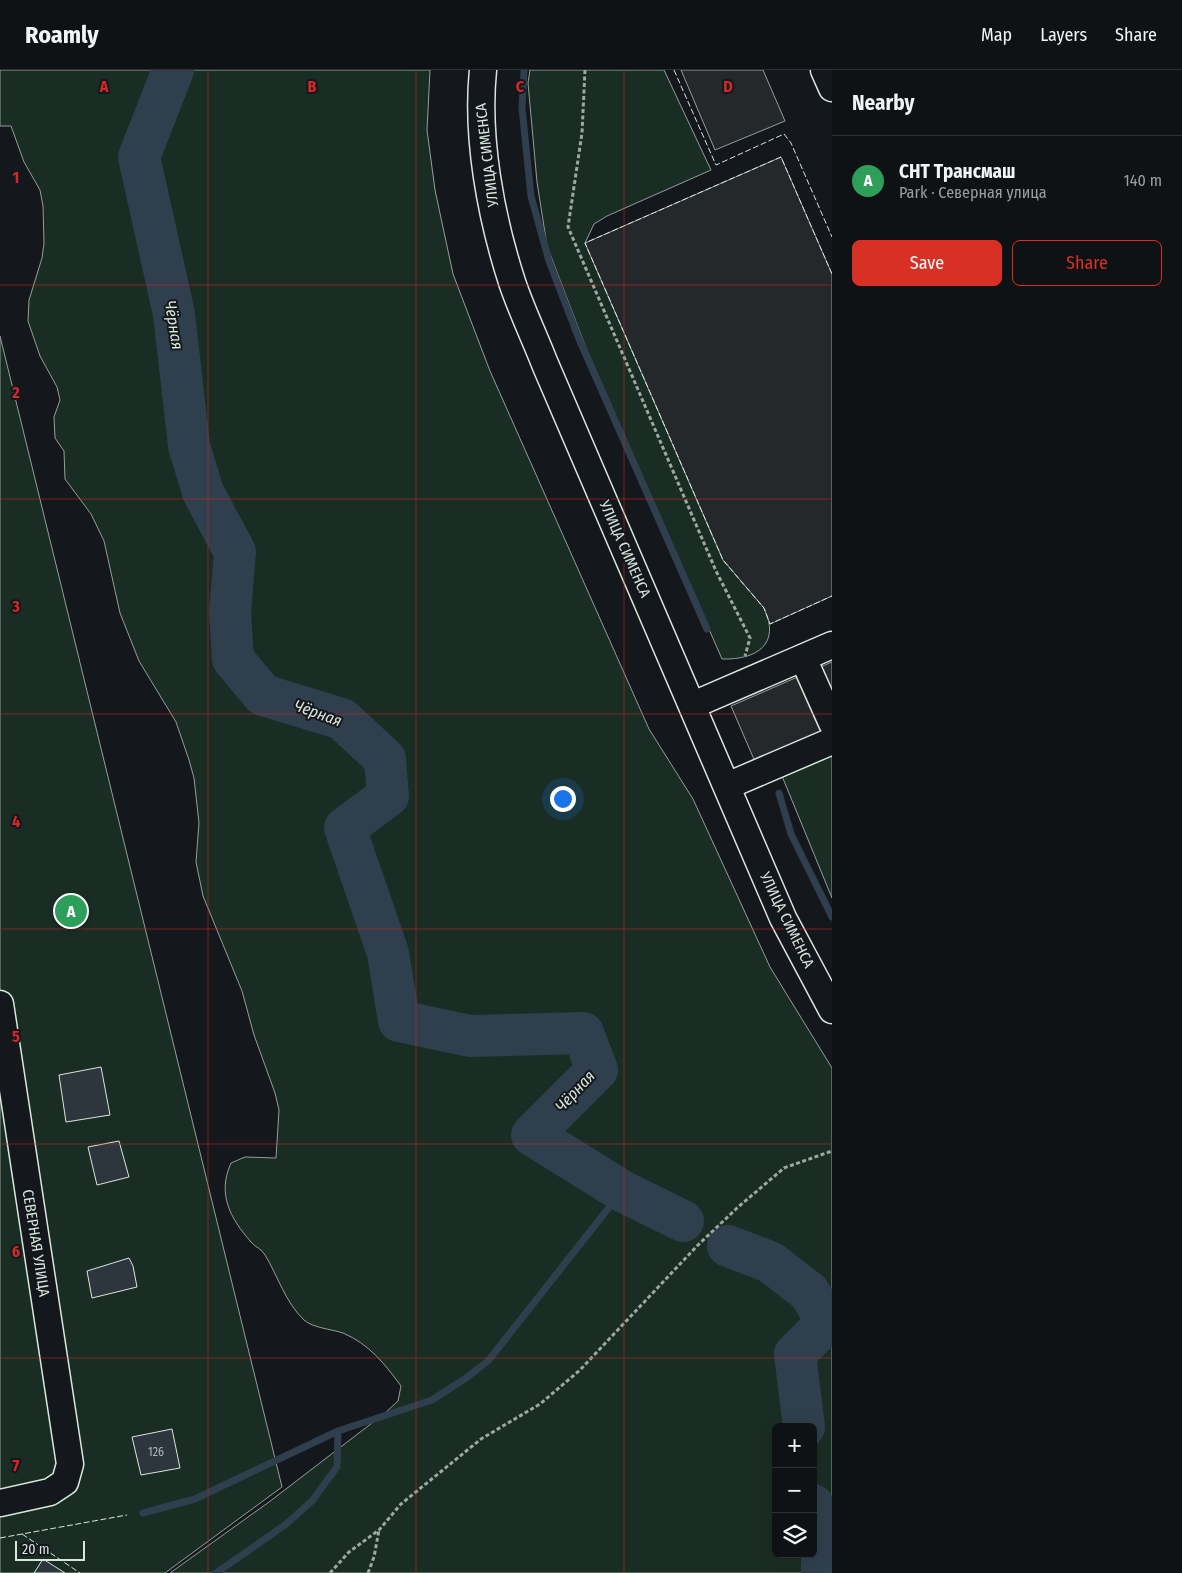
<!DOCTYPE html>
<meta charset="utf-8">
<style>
:root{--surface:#0f1215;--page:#1d2022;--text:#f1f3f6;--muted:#9b9ea0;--line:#2f3234;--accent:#d93025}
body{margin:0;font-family:"Fira Sans Condensed",sans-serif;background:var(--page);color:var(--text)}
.controls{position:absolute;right:15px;bottom:15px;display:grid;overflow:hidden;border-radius:8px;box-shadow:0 5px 20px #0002}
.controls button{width:45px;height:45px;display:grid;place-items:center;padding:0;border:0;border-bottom:1px solid var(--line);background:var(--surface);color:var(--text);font:25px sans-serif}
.scale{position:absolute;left:15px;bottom:12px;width:70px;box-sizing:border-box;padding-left:5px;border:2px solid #d8e6dc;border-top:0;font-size:14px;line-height:18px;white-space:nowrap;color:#d8e6dc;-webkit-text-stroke:4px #14181c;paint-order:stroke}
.you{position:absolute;left:562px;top:728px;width:18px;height:18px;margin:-12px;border:4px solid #fff;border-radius:50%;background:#1a73e8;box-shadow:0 0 0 8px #1a73e833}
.badge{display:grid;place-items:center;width:32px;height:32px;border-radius:50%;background:var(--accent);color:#fff;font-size:16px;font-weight:700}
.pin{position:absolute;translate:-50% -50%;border:2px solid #fff;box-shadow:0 1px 5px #0006}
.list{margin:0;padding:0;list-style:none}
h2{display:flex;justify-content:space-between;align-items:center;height:65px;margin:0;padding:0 20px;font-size:21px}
h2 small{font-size:16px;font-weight:400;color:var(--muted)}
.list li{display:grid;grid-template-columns:32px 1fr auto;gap:15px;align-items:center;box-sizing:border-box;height:90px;padding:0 20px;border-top:1px solid var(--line)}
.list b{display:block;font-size:19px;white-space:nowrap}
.list p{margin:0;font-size:16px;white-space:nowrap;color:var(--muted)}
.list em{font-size:16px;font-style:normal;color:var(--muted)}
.actions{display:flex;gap:10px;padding:15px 20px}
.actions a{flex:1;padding:11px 0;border:1px solid var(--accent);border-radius:8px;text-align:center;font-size:18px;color:var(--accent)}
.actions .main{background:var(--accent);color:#fff}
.icon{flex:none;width:28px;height:28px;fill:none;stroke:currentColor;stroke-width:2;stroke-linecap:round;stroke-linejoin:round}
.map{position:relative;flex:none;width:832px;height:1503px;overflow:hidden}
header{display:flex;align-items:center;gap:30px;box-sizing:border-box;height:70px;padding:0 25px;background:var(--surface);border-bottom:1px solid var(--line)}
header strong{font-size:24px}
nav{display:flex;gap:28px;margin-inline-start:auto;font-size:18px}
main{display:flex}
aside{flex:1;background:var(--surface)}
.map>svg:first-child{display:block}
</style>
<header>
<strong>Roamly</strong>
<nav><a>Map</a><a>Layers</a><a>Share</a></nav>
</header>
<main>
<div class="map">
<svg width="832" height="1503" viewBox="0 0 832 1503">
<rect width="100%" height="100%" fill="#14181c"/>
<g fill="#1a2d24" stroke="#939e99" fill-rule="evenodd">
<path d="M0 0H430L427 60 435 120 453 204 490 301 649 659 693 729 770 897 832 998V1488L810 1490 802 1503H170L269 1432 385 1343 398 1331 401 1316C385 1294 369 1274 343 1263 331 1259 313 1258 304 1250 285 1232 278 1206 265 1185 262 1179 255 1177 251 1172 230 1148 217 1124 231 1093L245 1087 276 1088 279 1040 275 1023 254 965 242 921 203 826 196 792 199 753 194 708 189 690 176 652 139 591 120 543 104 471 91 444 65 409 64 381 55 368 54 347 60 330 57 317 40 286 28 251 29 230 42 188 44 173 43 136 40 120 24 92 11 56H0ZM776 1357H813V1484H776Z"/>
<path d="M530 0H664L711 100 607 146 594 154 585 173 723 490 764 538C781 574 757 590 722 589L586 278 547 176 537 112 528 13Z"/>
<polygon points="0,266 282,1417 165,1503 0,1503"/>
<polygon points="832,684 832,828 782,706"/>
</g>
<g fill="#24282b" stroke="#939e99">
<polygon points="681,0 763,0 785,51 715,80"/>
<polygon points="781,87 832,204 832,526 770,554 764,538 723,490 585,173"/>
<polygon points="832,592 832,661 756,694 731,636"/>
</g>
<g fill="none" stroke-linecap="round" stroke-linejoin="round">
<g stroke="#2f3f4d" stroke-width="7">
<polyline points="524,0 522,38 531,126 549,191 579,269 707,559"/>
<polyline points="779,723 791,764 832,847"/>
<polyline points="143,1443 195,1429 338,1361 432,1330 466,1308 488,1291 622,1121"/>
<polyline points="216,1503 285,1455 312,1431 337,1397 338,1361"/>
</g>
<g stroke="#2f3f4d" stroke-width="42">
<polyline points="173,0 139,87 174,244 189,376 203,422 235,482 230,542 233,589 263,625 342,649 385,689 388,726 345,758 388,883 399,951 470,966 583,963 597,1000 532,1065 622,1121 683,1151"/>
<polyline points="728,1176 770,1192 809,1222 827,1252 795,1284 804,1357"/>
<polyline points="813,1435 822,1459 822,1503"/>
</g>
</g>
<g fill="#2c363c" stroke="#d8e6dc">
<polygon points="101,997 110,1045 66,1052 59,1005"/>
<polygon points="119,1071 129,1107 97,1115 88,1077"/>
<polygon points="129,1188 133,1196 137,1217 92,1228 87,1201"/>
<polygon points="172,1359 180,1398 141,1405 132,1367"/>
<polygon points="43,1489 65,1503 34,1503"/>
</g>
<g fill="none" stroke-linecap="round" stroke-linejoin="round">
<g stroke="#d8e6dc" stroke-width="29">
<g id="minor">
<path d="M483 0C476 68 491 147 512 212 521 239 534 266 545 294L783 848 832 940"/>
<polyline points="824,0 832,18"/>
<polyline points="803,588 832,653"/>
<polyline points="693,635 832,575"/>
<polyline points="727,716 832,671"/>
<polyline points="0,934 70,1394 65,1412 50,1422 0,1433"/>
</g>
</g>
<g stroke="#9da8a2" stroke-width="3" stroke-dasharray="4 2.5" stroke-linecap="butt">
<polyline points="585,0 582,63 568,157 716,501 750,568 745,586"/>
<polyline points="330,1503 349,1482 379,1460 401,1434 481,1369 540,1334 580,1300 697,1176 737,1138 784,1098 832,1081"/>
<polyline points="368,1503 374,1487 379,1460"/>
</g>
<use href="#minor" stroke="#14181c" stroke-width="26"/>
<g stroke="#d8e6dc" stroke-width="1" stroke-dasharray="6 2.5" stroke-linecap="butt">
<polyline points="674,0 716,95 784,64 791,73 832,167"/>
<polyline points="832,204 781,87 585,173 723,490 764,538 770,554 832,526"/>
<polyline points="22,1464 80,1503"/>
<polyline points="0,1468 127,1445"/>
</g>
</g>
<path fill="none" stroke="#d62828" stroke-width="1" stroke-opacity="0.55" d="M208 0V1503M416 0V1503M624 0V1503M0 215H832M0 429H832M0 644H832M0 859H832M0 1074H832M0 1288H832"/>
<g text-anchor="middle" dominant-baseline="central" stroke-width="4" stroke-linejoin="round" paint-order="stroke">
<g font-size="12" fill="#adbab4">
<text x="156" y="1382">126</text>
</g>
<g font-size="15" fill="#d8e6dc" stroke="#14181c">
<text transform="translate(487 85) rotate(-97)">УЛИЦА СИМЕНСА</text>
<text transform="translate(625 479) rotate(66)">УЛИЦА СИМЕНСА</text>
<text transform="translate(787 850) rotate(64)">УЛИЦА СИМЕНСА</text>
<text transform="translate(36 1173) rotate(81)">СЕВЕРНАЯ УЛИЦА</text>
</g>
<g font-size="16" font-style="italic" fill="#d8e6dc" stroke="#14181c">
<text transform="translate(174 255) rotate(81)">Чёрная</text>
<text transform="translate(318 643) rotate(20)">Чёрная</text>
<text transform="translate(575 1021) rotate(-47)">Чёрная</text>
</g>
</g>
<g font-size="16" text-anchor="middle" font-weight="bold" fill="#d62828" stroke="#14181c" stroke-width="4" stroke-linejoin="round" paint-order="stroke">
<text x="104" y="22">A</text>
<text x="312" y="22">B</text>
<text x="520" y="22">C</text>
<text x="728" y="22">D</text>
<text x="16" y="113">1</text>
<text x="16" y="328">2</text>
<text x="16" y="542">3</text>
<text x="16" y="757">4</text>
<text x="16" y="972">5</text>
<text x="16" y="1187">6</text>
<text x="16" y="1401">7</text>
</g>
</svg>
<div class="controls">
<button>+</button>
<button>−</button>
<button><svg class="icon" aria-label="layers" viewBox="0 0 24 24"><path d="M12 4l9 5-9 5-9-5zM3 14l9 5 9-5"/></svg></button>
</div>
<div class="scale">20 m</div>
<div class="you"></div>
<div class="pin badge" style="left:71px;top:841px;background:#2e9e5b">A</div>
</div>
<aside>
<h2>Nearby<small></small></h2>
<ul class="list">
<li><span class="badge" style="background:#2e9e5b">A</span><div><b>СНТ Трансмаш</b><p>Park · Северная улица</p></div><em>140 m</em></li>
</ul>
<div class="actions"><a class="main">Save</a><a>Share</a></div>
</aside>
</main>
